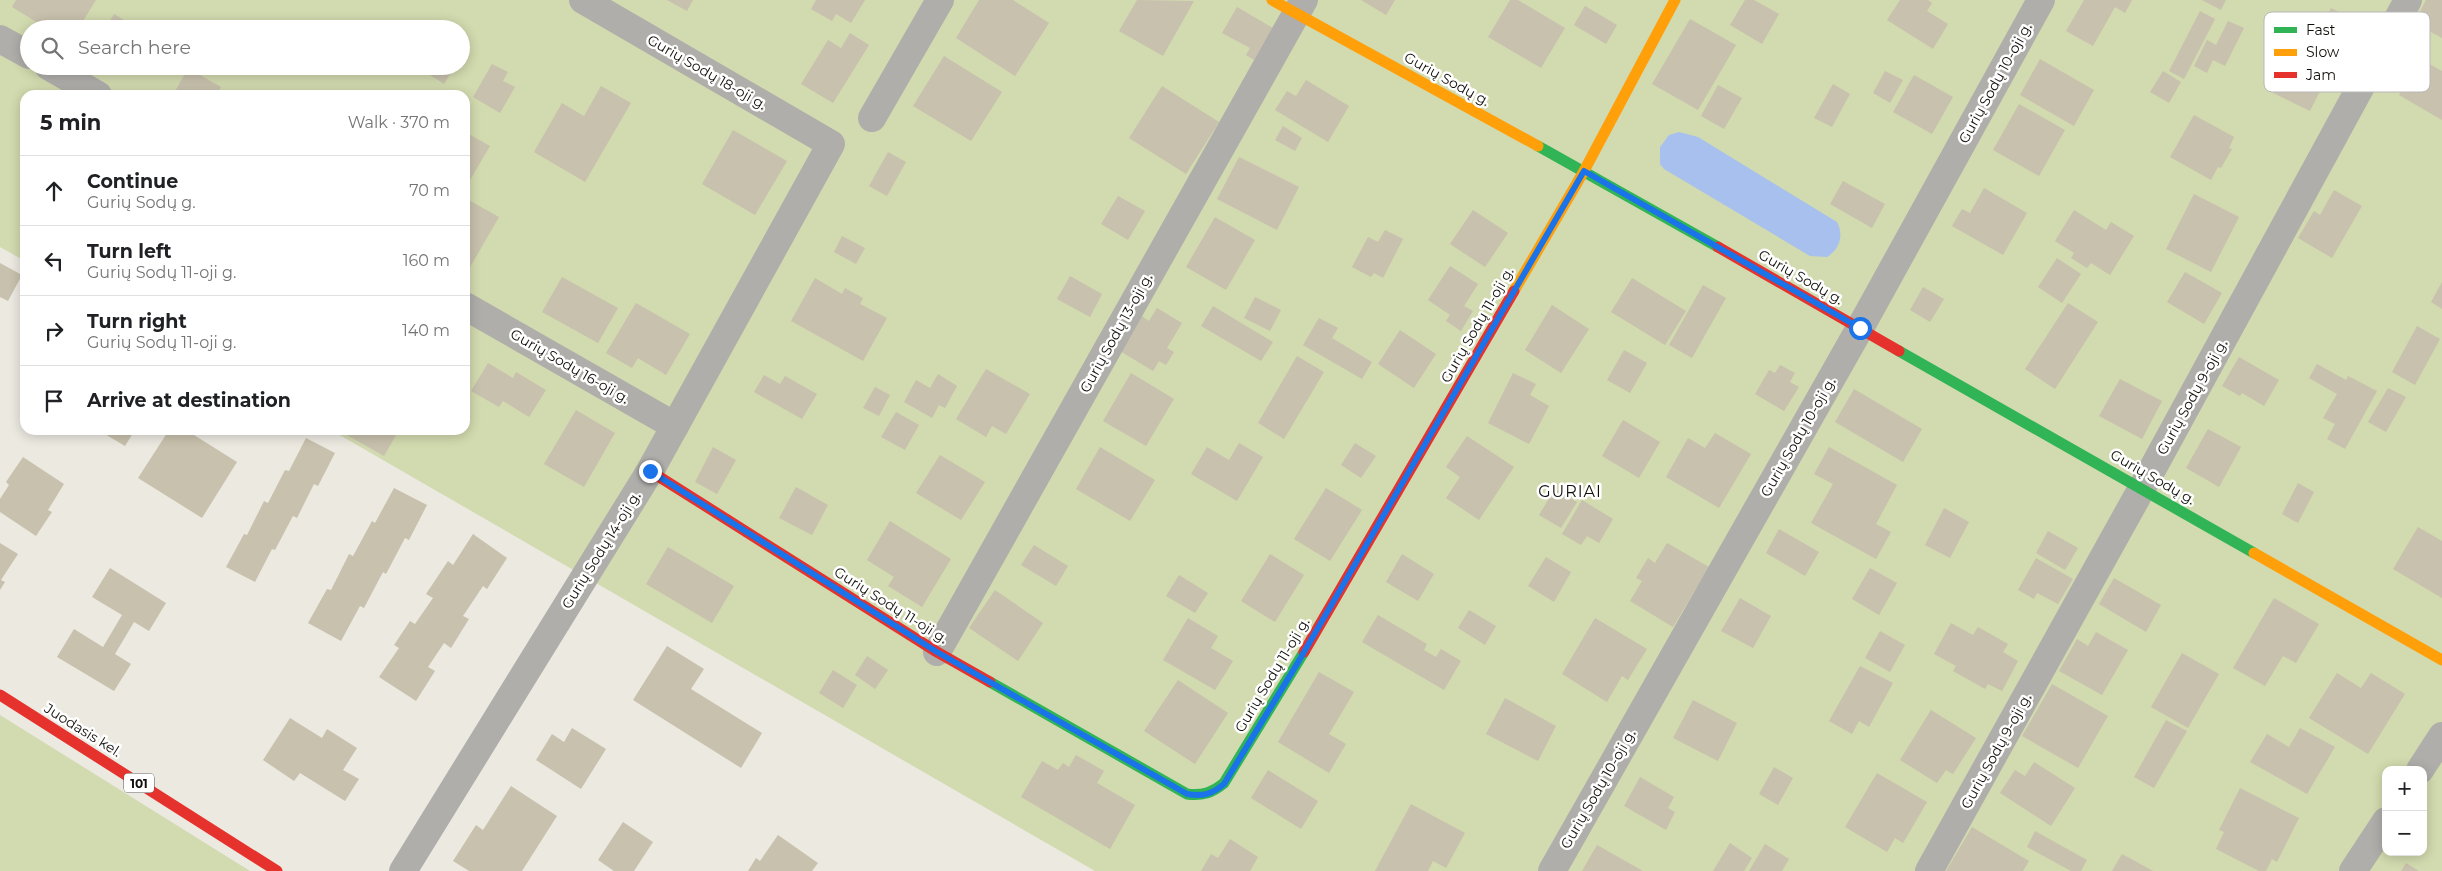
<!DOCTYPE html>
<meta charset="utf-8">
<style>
:root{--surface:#fff;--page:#f6f6f6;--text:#202124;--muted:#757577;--line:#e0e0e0}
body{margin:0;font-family:Montserrat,sans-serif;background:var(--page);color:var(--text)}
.controls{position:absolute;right:15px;bottom:15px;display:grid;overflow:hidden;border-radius:10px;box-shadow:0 2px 12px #0003}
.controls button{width:45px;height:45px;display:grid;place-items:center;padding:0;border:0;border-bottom:1px solid var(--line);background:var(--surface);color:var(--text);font:25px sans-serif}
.stop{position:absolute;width:15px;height:15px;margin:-11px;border:4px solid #1a73e8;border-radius:50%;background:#fff}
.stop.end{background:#1a73e8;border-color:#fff;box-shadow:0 1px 5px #0008}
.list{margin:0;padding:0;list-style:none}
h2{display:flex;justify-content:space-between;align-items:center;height:65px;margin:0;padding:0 20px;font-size:21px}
h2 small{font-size:16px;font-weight:400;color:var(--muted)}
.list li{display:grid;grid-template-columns:32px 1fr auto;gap:15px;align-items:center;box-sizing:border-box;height:70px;padding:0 20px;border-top:1px solid var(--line)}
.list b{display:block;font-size:19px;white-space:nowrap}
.list p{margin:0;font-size:16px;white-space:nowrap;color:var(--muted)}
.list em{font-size:16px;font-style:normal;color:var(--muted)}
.icon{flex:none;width:28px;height:28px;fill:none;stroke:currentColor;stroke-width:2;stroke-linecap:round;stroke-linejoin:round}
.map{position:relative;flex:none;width:2442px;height:871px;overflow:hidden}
.search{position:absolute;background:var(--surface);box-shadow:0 2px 12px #0003;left:20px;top:20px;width:450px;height:55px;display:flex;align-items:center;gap:12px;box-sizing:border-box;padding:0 18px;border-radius:28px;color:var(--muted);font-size:19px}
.panel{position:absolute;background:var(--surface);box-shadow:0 2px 12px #0003;left:20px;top:90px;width:450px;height:345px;border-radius:15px}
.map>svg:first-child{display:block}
</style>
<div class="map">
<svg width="2442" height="871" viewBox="0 0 2442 871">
<rect width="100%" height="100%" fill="#ece9e1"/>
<g fill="#d2daaf" fill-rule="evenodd">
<path d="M0 0H2442V871H1095L331 430H465V95H25V261L0 247ZM29 29H461V66H29ZM2386 770H2423V852H2386Z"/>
<polygon points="0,715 250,871 0,871"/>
</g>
<path fill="#a7c0ee" d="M1679 132 1698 137 1837 222C1844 235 1840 249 1827 257L1810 256 1664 169 1660 164V147L1669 135Z"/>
<g fill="#c8c1ad">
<polygon points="16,0 96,0 78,29 41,29 43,26 12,7"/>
<polygon points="667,0 693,0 687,11"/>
<polygon points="816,0 865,0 851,23 836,14 832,21 811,9"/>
<polygon points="979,0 1013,0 1049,23 1015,76 956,38"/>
<polygon points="1137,0 1194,1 1163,56 1119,31"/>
<polygon points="1361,0 1395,0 1386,15"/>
<polygon points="1510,0 1518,0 1565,28 1541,68 1488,37"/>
<polygon points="1745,0 1754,0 1779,14 1762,44 1730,25"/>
<polygon points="1900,0 1928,0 1932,3 1927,11 1948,24 1933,49 1887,20"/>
<polygon points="2084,0 2132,0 2125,13 2115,7 2093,46 2066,31"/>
<polygon points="2202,0 2226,0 2221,10"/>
<polygon points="2426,0 2442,0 2442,38 2414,23"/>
<polygon points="1585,6 1617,25 1606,44 1574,25"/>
<polygon points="1237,7 1273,28 1254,60 1246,55 1250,48 1222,33"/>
<polygon points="2331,8 2347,16 2334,42 2319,34"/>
<polygon points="2200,11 2215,19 2184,79 2169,71"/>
<polygon points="114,14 139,29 105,29"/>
<polygon points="1690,19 1736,45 1698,110 1652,84"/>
<polygon points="2228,21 2244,28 2225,66 2213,60 2207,73 2194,66 2207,40 2216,45"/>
<polygon points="850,33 869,45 833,103 801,84 828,40 841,48"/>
<polygon points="944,56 1002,92 971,141 913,106"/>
<polygon points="2040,59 2094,90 2074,126 2020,95"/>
<polygon points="2420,59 2442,71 2442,120 2399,95"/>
<polygon points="492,64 508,72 503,81 515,87 500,113 473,97"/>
<polygon points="424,66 455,66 444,84 422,70"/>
<polygon points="2309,66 2328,75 2310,111 2273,93 2285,69 2303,77"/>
<polygon points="188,68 221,87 217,95 173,95"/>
<polygon points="1885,71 1903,80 1890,103 1873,93"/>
<polygon points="2163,71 2181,82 2169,103 2150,92"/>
<polygon points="1914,75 1953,97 1932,134 1893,112"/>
<polygon points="1306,80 1349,106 1328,142 1275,110 1287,91 1296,96"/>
<polygon points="1833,84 1850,94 1832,127 1814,118"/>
<polygon points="1718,85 1742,98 1724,129 1701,116"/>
<polygon points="601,86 631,103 585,182 534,152 562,103 584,116"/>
<polygon points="1162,86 1219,122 1186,174 1129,138"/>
<polygon points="2019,104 2065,130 2039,176 1993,150"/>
<polygon points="2194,115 2234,137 2229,148 2232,149 2221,168 2218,167 2211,180 2170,157"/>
<polygon points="1283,126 1302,138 1295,151 1275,140"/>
<polygon points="733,130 787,161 755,215 702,184"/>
<polygon points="465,132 490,146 470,180 465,177"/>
<polygon points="888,152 906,162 887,196 869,186"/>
<polygon points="1239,157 1299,187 1277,230 1217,199"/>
<polygon points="1843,181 1885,204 1872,228 1830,204"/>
<polygon points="1984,188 2027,213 2003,255 1952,226 1962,209 1970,213"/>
<polygon points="2334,190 2362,206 2332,258 2298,238 2314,211 2320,215"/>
<polygon points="2194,194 2239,217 2211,272 2166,249"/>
<polygon points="1118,196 1145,211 1128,240 1101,224"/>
<polygon points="465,198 499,217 469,269 465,267"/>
<polygon points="1473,210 1508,233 1485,267 1450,244"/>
<polygon points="2074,210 2106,230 2111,222 2134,236 2110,275 2091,263 2087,268 2071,258 2074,253 2055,241"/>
<polygon points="1215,217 1255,240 1226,290 1186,267"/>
<polygon points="1385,230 1403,239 1383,278 1374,273 1371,277 1352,267 1368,237 1378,242"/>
<polygon points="842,236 865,248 856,264 834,252"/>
<polygon points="2057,258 2081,274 2062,303 2038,287"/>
<polygon points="0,263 22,275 8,301 0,297"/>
<polygon points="1450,266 1478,284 1464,306 1473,311 1461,331 1446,321 1450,315 1428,300"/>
<polygon points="2185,272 2222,293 2204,324 2167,302"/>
<polygon points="1070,276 1102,294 1090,317 1057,299"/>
<polygon points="562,277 618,308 598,343 542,312"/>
<polygon points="815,278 842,294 845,288 863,298 860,304 887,318 863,361 791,321"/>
<polygon points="1632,278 1686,311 1665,345 1611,312"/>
<polygon points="2442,282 2442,309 2431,302"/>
<polygon points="1703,285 1726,298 1692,358 1669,345"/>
<polygon points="1923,287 1944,299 1930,322 1910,310"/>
<polygon points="1255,297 1281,310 1270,331 1244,318"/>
<polygon points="636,303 690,334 666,375 638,358 632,368 606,353"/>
<polygon points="2068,303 2098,322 2055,389 2025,369"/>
<polygon points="1552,305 1589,329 1561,373 1525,350"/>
<polygon points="1213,306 1273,342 1261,361 1201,326"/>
<polygon points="1157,308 1182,323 1167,348 1174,352 1166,365 1159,361 1153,371 1115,348 1136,312 1149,321"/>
<polygon points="1319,318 1338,328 1332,338 1372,362 1362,379 1303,345"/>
<polygon points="2417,326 2440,339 2415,385 2392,372"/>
<polygon points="1400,330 1436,354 1414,388 1378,364"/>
<polygon points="1624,350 1647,363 1630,393 1607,380"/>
<polygon points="1297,356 1324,372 1284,439 1258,423"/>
<polygon points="2239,357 2279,380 2264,406 2242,393 2240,396 2222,386"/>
<polygon points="488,363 513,378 516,372 546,390 529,417 503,401 499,407 471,391"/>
<polygon points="2317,364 2346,380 2348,376 2377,391 2345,449 2327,439 2335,424 2323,418 2337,394 2309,378"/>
<polygon points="1780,365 1795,373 1790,382 1799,387 1784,411 1755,394 1769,370 1775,373"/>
<polygon points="986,369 1030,394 1006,434 992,426 986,437 956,419"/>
<polygon points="1131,373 1174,399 1146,446 1103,421"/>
<polygon points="1513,373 1536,384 1530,395 1549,406 1529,444 1488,423"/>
<polygon points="938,374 957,386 945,408 939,405 932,418 904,402 916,380 930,388"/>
<polygon points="764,375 780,384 785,376 817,394 802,419 754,392"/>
<polygon points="2120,379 2162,401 2142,439 2099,416"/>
<polygon points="875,387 890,395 879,416 863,408"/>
<polygon points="2388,388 2406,397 2386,432 2368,422"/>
<polygon points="1854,389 1922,429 1903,462 1835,422"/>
<polygon points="576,410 615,433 584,487 544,464"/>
<polygon points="896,412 919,425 905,450 881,437"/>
<polygon points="1623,420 1660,442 1639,478 1602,456"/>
<polygon points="2208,429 2241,447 2219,487 2186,468"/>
<polygon points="98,430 135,430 125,446"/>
<polygon points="169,430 186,430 237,462 202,518 138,478"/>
<polygon points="338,430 399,430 384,456"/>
<polygon points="1715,433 1751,454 1719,508 1666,477 1688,438 1705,448"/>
<polygon points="1467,436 1514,467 1479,520 1446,498 1460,477 1446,467"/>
<polygon points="306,438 335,453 318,486 314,484 297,518 293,516 275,550 272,549 255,582 226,567 244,534 247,535 264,501 268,503 285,470 289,471"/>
<polygon points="1239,443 1263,457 1237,501 1191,474 1207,447 1229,460"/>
<polygon points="1355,443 1376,456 1361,478 1341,465"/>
<polygon points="713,447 736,460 717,494 695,482"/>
<polygon points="1100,447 1155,480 1130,521 1076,489"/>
<polygon points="1829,447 1897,485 1876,524 1891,532 1876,559 1811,523 1833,484 1814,474"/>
<polygon points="940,455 985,482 961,520 916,493"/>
<polygon points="23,457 64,484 48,510 52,512 36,536 0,512 0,499 9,485 6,482"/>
<polygon points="2298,483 2314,492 2298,523 2282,514"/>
<polygon points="796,487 828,505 812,535 779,518"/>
<polygon points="394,488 427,505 409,540 405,538 386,574 383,572 364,608 360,606 341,641 308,623 327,589 331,590 349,554 353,556 372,521 375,523"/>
<polygon points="1326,488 1362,510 1330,561 1294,539"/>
<polygon points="1555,489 1577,502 1561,528 1539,515"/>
<polygon points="1582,500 1613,519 1599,543 1587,536 1581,545 1562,534"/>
<polygon points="1944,508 1969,522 1950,558 1925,545"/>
<polygon points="890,521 951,559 922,607 888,586 894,577 867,560"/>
<polygon points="2418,527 2442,541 2442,598 2393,569"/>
<polygon points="1779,529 1819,552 1805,576 1766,553"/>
<polygon points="2048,531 2078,548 2065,570 2036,553"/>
<polygon points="473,534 507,558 487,589 483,586 463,616 469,619 451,648 444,643 428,667 435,671 416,701 379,677 399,648 394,645 410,621 415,624 433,598 426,594 448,561 453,565"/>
<polygon points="0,543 18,554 1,580 5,582 0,590"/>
<polygon points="1667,543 1709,567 1673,627 1630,601 1642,581 1636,578 1648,558 1655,563"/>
<polygon points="1034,545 1068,566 1056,586 1021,565"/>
<polygon points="668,547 734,586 712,623 646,584"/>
<polygon points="1270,554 1304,575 1275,622 1241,601"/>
<polygon points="1402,554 1434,574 1418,601 1386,582"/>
<polygon points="1546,557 1571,572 1554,602 1528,586"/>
<polygon points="2036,558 2073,579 2058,604 2037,593 2034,599 2018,590"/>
<polygon points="110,568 166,603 149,631 134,622 115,654 131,664 114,691 57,657 74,629 103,647 122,615 92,597"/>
<polygon points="1870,568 1897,583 1879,615 1852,599"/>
<polygon points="1179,575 1208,593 1195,613 1166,596"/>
<polygon points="2114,578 2161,605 2146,632 2099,604"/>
<polygon points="995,590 1043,623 1018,661 969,628"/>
<polygon points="1740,598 1771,616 1753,648 1721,631"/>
<polygon points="2274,598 2319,624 2296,663 2283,656 2265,686 2233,668"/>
<polygon points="1469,610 1496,626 1485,645 1458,628"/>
<polygon points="1378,615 1427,644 1424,650 1436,657 1441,649 1461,661 1444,690 1362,642"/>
<polygon points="1188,618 1218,636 1211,648 1233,661 1215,690 1163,660"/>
<polygon points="1595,618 1647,649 1628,680 1622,676 1607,702 1562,674"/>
<polygon points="1951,623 1973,635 1978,627 2008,644 2003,652 2018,661 2002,691 1988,684 1985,689 1953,671 1956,666 1934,654"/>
<polygon points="1880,631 1905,645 1890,672 1865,658"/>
<polygon points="2096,632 2128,650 2102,695 2059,671 2077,639 2088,646"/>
<polygon points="667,646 704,669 691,689 762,733 741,768 633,700"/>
<polygon points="2182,653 2219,674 2188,728 2151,707"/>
<polygon points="867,656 888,670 875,689 855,675"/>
<polygon points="1860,666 1893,683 1869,727 1859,721 1852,734 1829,721"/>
<polygon points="833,670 857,685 843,708 819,693"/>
<polygon points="1319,672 1354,692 1329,734 1346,744 1329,773 1278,742"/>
<polygon points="2337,673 2361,688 2371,673 2405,694 2368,754 2309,718"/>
<polygon points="1178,680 1228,713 1195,764 1144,731"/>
<polygon points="2052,684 2108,716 2078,768 2022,736"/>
<polygon points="1505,698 1556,726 1538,761 1486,734"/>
<polygon points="1693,700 1737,723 1718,761 1673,738"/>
<polygon points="1931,710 1976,738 1953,774 1946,770 1937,783 1900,760"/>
<polygon points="290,718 322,738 327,729 357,748 343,770 359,779 345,801 300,773 294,781 263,760"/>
<polygon points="2166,720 2187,731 2154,788 2134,777"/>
<polygon points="572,728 606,749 581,789 536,760 552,734 564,742"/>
<polygon points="2300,728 2335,747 2307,794 2250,762 2267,734 2289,747"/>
<polygon points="1076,755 1104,771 1097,783 1135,805 1110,849 1021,797 1042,761 1058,770 1063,763 1069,767"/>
<polygon points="2034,762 2075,788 2051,826 2000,793 2015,770 2025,776"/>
<polygon points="1774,767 1793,778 1778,805 1759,794"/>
<polygon points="1268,770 1318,801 1301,829 1251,798"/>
<polygon points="1877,773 1927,802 1903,843 1895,838 1887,852 1845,827"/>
<polygon points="1640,777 1674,797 1668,808 1675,812 1666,830 1624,806"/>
<polygon points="511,786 557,816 522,871 469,871 453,861 476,825 483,830"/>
<polygon points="2240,788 2299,818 2277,862 2272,859 2266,871 2259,871 2216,849 2224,832 2219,830"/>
<polygon points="1411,804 1465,833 1446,868 1433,861 1428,871 1375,871"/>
<polygon points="623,822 653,842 634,871 614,871 598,860"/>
<polygon points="1972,827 2029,861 2023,871 1946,871"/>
<polygon points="2035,831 2087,860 2081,871 2071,871 2027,847"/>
<polygon points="778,835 818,863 812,871 748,871 756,858 760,861"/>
<polygon points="1230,839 1258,857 1250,871 1201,871 1211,854 1218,858"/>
<polygon points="1730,843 1752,858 1744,871 1713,871"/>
<polygon points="1765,844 1789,859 1782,871 1749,871"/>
<polygon points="1597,845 1643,871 1582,871"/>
<polygon points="2122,854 2153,871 2112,871"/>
<polygon points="2406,863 2419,871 2401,871"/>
</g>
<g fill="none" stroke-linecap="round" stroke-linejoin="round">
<g stroke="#b0aeaa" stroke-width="28">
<polyline points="0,39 29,55"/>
<polyline points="48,66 98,95"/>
<polyline points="872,118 940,0"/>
<polyline points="465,306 675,426"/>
<polyline points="937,652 1304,0"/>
<polyline points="2420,770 2442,736"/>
<polyline points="403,871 650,471 831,144 583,0"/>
<polyline points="1552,871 1860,328 2041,0"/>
<polyline points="1929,871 2142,488 2408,0"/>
<polyline points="2353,871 2386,821"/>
</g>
<g stroke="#30b455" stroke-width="11">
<polyline points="1538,146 1718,247"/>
<polyline points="1899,351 2254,553"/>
<path d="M990 682 1187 794C1202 796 1212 793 1224 783L1304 652"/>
</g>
<g stroke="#ff9f0a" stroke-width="11">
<polyline points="1272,0 1538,146"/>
<polyline points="1514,291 1584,171 1675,0"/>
<polyline points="2254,553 2442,660"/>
</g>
<g stroke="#e5322d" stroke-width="11">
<polyline points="1718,247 1899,351"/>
<polyline points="650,471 937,652 990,682"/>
<polyline points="1304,652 1514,291"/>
<polyline points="0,695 277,871"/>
</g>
</g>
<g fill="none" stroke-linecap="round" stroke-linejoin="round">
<path stroke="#1a73e8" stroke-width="6" d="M650 471 937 652 1187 794C1203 797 1212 794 1224 784L1297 664 1584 171 1860 328"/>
</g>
<g text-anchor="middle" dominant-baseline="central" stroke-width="5" stroke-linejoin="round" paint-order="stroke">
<rect fill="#fff" stroke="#585754" stroke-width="1" x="124" y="773.5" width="30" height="19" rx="4"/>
<g font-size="12" font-weight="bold" fill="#110f0a">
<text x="139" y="783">101</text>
</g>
<g font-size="14" fill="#110f0a" stroke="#fff">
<text transform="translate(707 72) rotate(30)">Gurių Sodų 18-oji g.</text>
<text transform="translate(1447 79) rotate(29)">Gurių Sodų g.</text>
<text transform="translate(1995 83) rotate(-61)">Gurių Sodų 10-oji g.</text>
<text transform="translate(1801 277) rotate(30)">Gurių Sodų g.</text>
<text transform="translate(1477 325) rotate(-60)">Gurių Sodų 11-oji g.</text>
<text transform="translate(1116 333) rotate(-61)">Gurių Sodų 13-oji g.</text>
<text transform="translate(570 366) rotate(30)">Gurių Sodų 16-oji g.</text>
<text transform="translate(2192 397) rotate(-61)">Gurių Sodų 9-oji g.</text>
<text transform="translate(1798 437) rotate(-60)">Gurių Sodų 10-oji g.</text>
<text transform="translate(2153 477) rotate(30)">Gurių Sodų g.</text>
<text transform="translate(601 550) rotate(-58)">Gurių Sodų 14-oji g.</text>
<text transform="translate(891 605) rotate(32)">Gurių Sodų 11-oji g.</text>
<text transform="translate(1272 675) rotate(-59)">Gurių Sodų 11-oji g.</text>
<text transform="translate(83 730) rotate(32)">Juodasis kel.</text>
<text transform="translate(1996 751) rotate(-61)">Gurių Sodų 9-oji g.</text>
<text transform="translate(1598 789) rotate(-60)">Gurių Sodų 10-oji g.</text>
</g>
<g font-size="16" letter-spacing="1" fill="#110f0a" stroke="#fff">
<text x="1570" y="491">GURIAI</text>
</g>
</g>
<rect x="2264" y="12" width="166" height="80" rx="8" fill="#fff" stroke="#b8b7b6" stroke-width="1"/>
<rect x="2274" y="27" width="23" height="6" fill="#30b455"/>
<rect x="2274" y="49" width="23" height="7" fill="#ff9f0a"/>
<rect x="2274" y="72" width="23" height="6" fill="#e5322d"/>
<g font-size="14" fill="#110f0a">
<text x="2306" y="35">Fast</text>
<text x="2306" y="57">Slow</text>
<text x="2306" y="80">Jam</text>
</g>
</svg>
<div class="controls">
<button>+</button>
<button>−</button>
</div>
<div class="stop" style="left:1860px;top:328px"></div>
<div class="stop end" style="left:650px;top:471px"></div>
<div class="search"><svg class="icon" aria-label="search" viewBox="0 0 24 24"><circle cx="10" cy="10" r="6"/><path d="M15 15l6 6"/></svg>Search here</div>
<section class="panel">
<h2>5 min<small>Walk · 370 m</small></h2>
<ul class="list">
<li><svg class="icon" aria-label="ahead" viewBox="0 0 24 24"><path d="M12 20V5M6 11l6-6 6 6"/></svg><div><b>Continue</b><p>Gurių Sodų g.</p></div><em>70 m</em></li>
<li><svg class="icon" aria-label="left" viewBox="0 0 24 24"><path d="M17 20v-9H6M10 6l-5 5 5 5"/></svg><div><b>Turn left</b><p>Gurių Sodų 11-oji g.</p></div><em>160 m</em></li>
<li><svg class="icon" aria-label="right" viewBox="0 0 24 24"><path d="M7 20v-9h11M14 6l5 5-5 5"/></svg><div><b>Turn right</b><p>Gurių Sodų 11-oji g.</p></div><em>140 m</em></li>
<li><svg class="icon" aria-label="arrive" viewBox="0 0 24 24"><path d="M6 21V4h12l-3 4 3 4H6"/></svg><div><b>Arrive at destination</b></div></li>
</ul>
</section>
</div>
